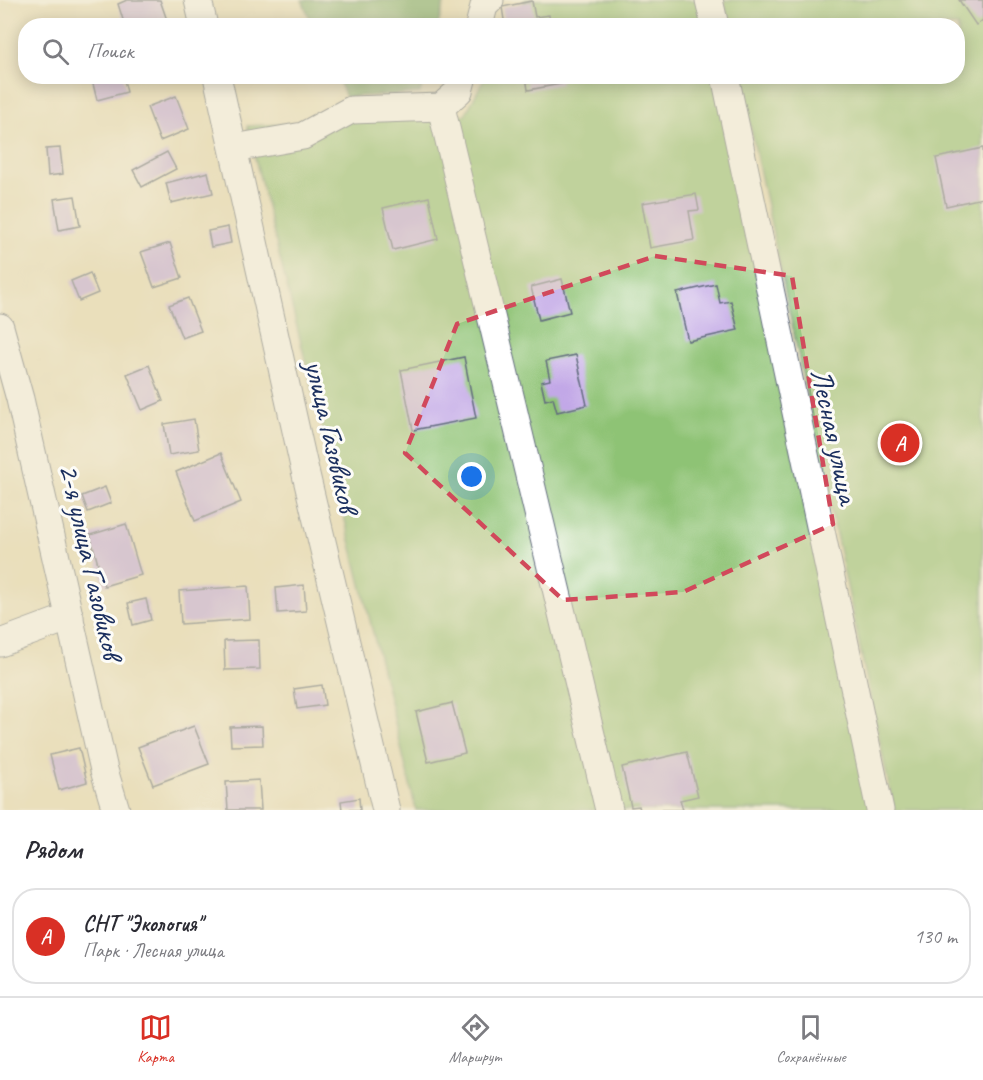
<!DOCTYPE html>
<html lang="ru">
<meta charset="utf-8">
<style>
:root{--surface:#fff;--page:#f7f7f7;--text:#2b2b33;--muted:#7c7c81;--line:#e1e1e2;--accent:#d93025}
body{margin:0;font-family:Caveat,sans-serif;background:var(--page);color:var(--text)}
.you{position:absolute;left:472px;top:477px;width:21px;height:21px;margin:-15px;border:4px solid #fff;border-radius:50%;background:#1a73e8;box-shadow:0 0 0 9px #1a73e833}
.badge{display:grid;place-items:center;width:39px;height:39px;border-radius:50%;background:var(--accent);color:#fff;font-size:20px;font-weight:700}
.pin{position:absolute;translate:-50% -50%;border:3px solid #fff;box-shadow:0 2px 6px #0006}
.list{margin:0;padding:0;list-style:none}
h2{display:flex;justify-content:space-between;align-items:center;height:78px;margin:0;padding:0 24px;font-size:26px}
h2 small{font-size:20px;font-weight:400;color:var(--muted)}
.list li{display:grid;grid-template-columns:39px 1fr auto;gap:18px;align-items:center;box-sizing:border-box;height:96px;margin:0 12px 12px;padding:0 12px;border:2px solid var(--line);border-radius:24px}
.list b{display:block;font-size:22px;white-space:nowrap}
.list p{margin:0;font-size:20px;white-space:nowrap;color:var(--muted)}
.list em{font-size:20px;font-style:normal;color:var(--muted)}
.icon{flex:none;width:33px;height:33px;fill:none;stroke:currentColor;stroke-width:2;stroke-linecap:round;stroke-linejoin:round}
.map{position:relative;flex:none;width:983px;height:810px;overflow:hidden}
.search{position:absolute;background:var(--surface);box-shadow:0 3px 15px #0003;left:18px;right:18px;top:18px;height:66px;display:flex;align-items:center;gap:15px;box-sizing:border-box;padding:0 21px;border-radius:24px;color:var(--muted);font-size:22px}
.sheet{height:186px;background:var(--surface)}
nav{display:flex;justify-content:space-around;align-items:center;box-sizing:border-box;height:84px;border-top:2px solid var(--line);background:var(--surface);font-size:16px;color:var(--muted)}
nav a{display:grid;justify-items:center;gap:3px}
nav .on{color:var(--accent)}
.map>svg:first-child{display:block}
</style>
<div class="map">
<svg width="983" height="810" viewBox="0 0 983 810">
<rect width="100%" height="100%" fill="#fdfcf7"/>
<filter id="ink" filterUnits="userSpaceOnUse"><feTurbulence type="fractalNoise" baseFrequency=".0167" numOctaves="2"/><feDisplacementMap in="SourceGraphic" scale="12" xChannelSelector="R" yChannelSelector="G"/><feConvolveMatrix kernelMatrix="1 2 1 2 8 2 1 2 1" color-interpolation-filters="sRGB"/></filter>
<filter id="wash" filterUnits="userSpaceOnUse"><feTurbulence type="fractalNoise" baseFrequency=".008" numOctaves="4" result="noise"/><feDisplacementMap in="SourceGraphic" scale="24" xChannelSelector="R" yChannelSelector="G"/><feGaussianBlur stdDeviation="1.35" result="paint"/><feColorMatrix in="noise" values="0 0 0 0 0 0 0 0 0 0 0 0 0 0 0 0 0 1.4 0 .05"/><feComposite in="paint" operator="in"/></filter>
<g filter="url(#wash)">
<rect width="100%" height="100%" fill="#eadfbb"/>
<g fill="#8ec375" stroke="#54796a" stroke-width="1.5">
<polygon points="525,0 708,0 714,26 511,26"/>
<polygon points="724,0 983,0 983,810 894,810 740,77 958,76 958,26 729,25"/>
<polygon points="485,77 725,77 889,810 416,810 390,701 247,126 465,115"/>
</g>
<g fill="#72a966" stroke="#466c62" stroke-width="1.5">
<polygon points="302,0 445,0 438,25 313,26"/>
<polygon points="337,77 424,77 420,93 346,97"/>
</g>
<g id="blocks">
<g fill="#c2a8e7">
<polygon points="127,0 160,0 169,26 125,26 118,4"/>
<polygon points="959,0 983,0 983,20 976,25"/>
<polygon points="532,1 535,17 549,15 550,26 505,26 502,7"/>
<polygon points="91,76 123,76 127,92 97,100"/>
<polygon points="526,76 560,76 561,84 528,90"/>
<polygon points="176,96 189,129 160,141 147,107"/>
<polygon points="60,148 63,174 48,176 46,149"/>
<polygon points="983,148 983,198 946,206 936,158"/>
<polygon points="167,152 176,169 142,187 133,170"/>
<polygon points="208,172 213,193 171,203 166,183"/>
<polygon points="696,194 699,210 689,211 694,240 650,248 642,203"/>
<polygon points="75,196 80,226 59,230 54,199"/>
<polygon points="429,197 438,239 393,250 383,208"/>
<polygon points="228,227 231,243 211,247 208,231"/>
<polygon points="170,243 182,278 154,287 141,252"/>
<polygon points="90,273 98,293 79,301 71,281"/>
<polygon points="562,279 570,312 539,320 531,287"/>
<polygon points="716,284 720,303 731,301 738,330 688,341 677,293"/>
<polygon points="188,298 201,331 182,338 169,305"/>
<polygon points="576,355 587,405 557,412 553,398 545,400 541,382 550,380 546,361"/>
<polygon points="464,357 476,418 413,430 401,370"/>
<polygon points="149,365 163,401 142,410 127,374"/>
<polygon points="194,419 199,450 169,455 164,424"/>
<polygon points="221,453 241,502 195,521 176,472"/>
<polygon points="105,487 111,503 88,512 82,496"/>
<polygon points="126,524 141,575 104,586 90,535"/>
<polygon points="304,585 306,611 278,613 276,588"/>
<polygon points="248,586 250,619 181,624 179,591"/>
<polygon points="146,599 151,620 133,625 128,603"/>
<polygon points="259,640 260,669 225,670 224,641"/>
<polygon points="322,685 325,705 297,709 294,689"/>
<polygon points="452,703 465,753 428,762 416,712"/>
<polygon points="194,726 209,764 153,785 138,747"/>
<polygon points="262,726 263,745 231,746 230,727"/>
<polygon points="79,748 87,782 59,790 50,755"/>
<polygon points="687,752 698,796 680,800 683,810 640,810 639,806 631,807 622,767"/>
<polygon points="259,780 261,810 228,810 226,782"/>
<polygon points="359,798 360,810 342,810 341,801"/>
</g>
</g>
</g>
<g filter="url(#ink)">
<use href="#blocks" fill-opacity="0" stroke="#636d7f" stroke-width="1.5"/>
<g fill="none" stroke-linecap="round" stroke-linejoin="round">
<g stroke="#636d7f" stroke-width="29">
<g id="minor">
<polyline points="198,0 204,26"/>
<polyline points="709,0 715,26"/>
<polyline points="479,26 484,6 490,0"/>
<polyline points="217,76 303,462 386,810"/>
<polyline points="725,76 880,810"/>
<polyline points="441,107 609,810"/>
<polyline points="234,148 303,136 351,110 441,107 459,91 463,76"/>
<polyline points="0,327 20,399 104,770 116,810"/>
<polyline points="0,643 70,617"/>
</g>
</g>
<use href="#minor" stroke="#fff" stroke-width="27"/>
</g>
</g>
<path d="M0 0H983V810H0ZM655 256 792 276 833 524 683 592 563 600 405 453 457 324Z" fill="#eadfbb" fill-opacity=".55" fill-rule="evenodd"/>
<path fill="none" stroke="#d1495b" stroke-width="4.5" stroke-dasharray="12 8" stroke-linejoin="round" d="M655 256 792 276 833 524 683 592 563 600 405 453 457 324Z"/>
<g text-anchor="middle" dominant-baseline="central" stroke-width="6" stroke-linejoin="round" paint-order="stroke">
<g font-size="30" fill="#1b2f5e" stroke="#fdfcf7">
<text transform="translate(332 436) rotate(77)">улица Газовиков</text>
<text transform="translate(835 436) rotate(78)">Лесная улица</text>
<text transform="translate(91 561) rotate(77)">2-я улица Газовиков</text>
</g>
</g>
</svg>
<div class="you"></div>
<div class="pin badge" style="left:900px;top:443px">A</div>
<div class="search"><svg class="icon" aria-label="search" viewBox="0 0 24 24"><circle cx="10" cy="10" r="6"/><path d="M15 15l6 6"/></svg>Поиск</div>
</div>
<section class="sheet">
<h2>Рядом<small></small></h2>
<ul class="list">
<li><span class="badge">A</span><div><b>СНТ &quot;Экология&quot;</b><p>Парк · Лесная улица</p></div><em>130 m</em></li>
</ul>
</section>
<nav>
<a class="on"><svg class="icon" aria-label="map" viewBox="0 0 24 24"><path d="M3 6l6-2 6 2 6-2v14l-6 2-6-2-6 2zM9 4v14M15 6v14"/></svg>Карта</a>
<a><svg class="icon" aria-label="directions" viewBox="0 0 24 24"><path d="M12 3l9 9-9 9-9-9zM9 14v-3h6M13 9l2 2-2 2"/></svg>Маршрут</a>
<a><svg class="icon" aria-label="saved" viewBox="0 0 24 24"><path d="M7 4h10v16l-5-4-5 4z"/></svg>Сохранённые</a>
</nav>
